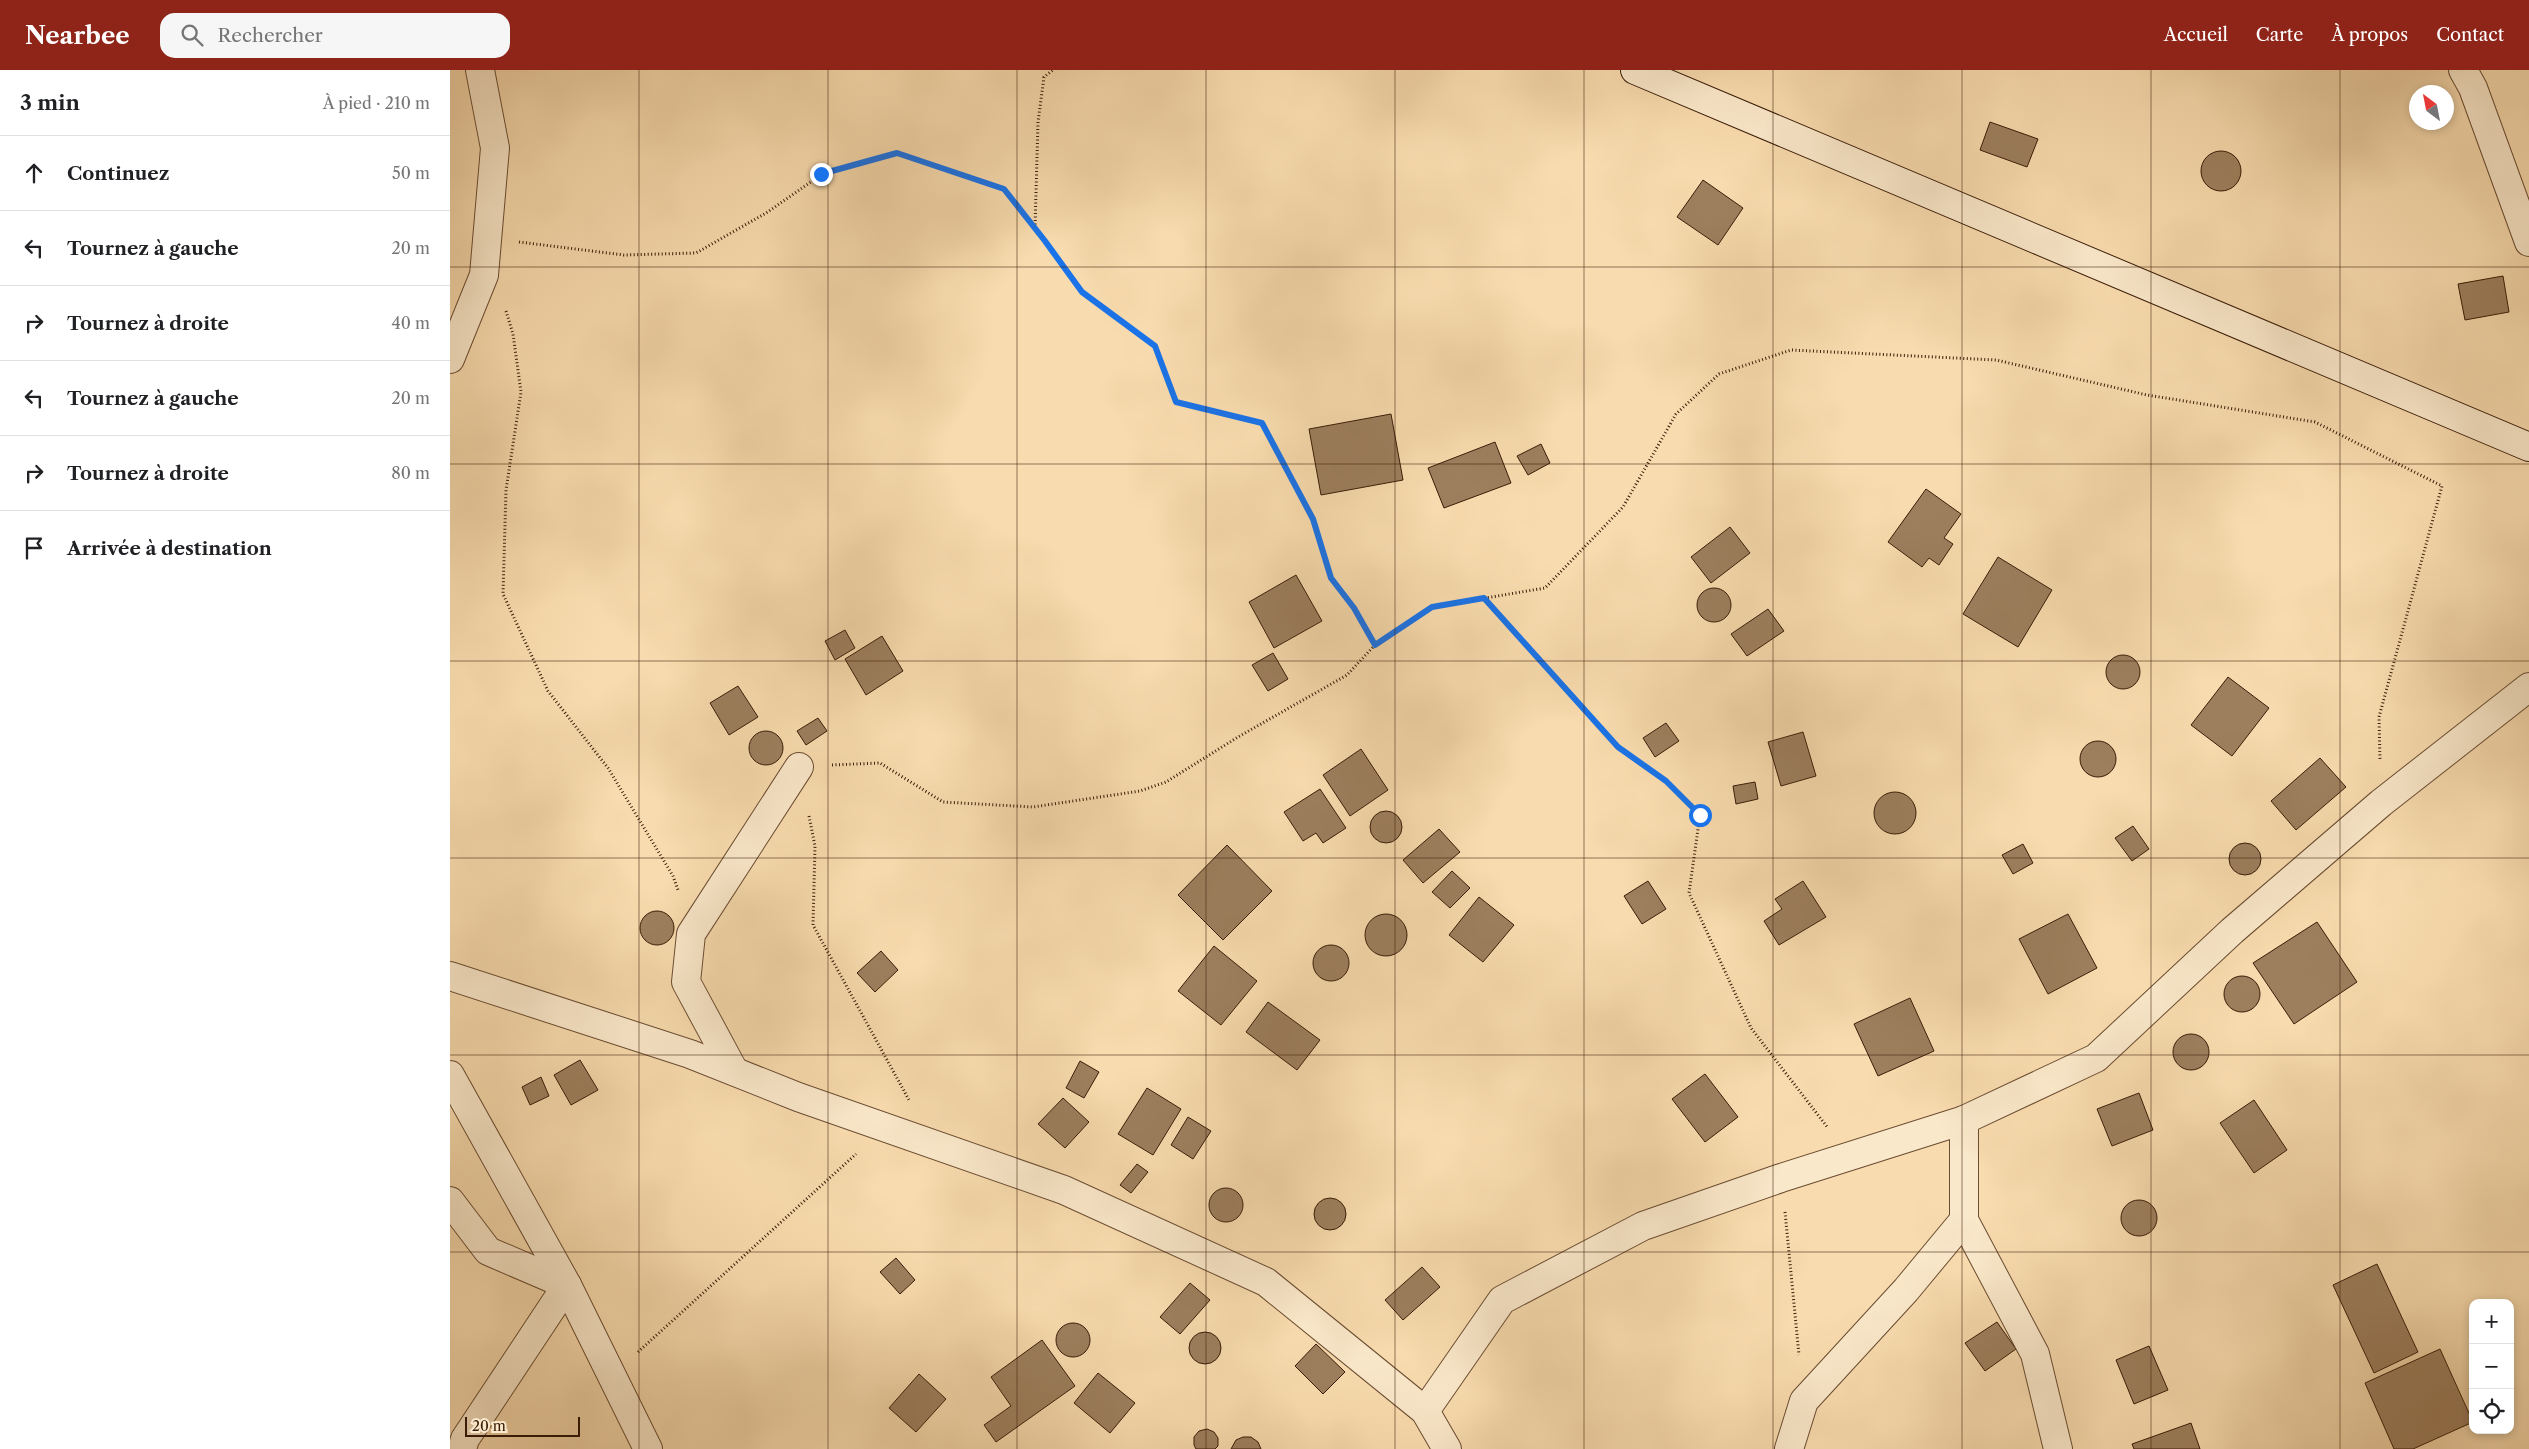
<!DOCTYPE html>
<html lang="fr">
<meta charset="utf-8">
<style>
:root{--surface:#fff;--page:#f6f6f6;--text:#202124;--muted:#757577;--line:#e0e0e0;--accent:#8f2418}
body{margin:0;font-family:"Libre Caslon Text",serif;background:var(--page);color:var(--text)}
.controls{position:absolute;right:15px;bottom:15px;display:grid;overflow:hidden;border-radius:10px;box-shadow:0 2px 8px #0003}
.controls button{width:45px;height:45px;display:grid;place-items:center;padding:0;border:0;border-bottom:1px solid var(--line);background:var(--surface);color:var(--text);font:25px sans-serif}
.compass{position:absolute;left:1959px;top:15px;width:45px;height:45px;border-radius:50%;background:var(--surface);box-shadow:0 2px 8px #0003;rotate:328deg}
.scale{position:absolute;left:15px;bottom:12px;width:115px;box-sizing:border-box;padding-left:5px;border:2px solid #3a1c07;border-top:0;font-size:14px;line-height:18px;white-space:nowrap;color:#3a1c07;-webkit-text-stroke:4px #fae8ca;paint-order:stroke}
.stop{position:absolute;width:15px;height:15px;margin:-11px;border:4px solid #1a73e8;border-radius:50%;background:#fff}
.stop.end{background:#1a73e8;border-color:#fff;box-shadow:0 1px 5px #0008}
.list{margin:0;padding:0;list-style:none}
h2{display:flex;justify-content:space-between;align-items:center;height:65px;margin:0;padding:0 20px;font-size:21px}
h2 small{font-size:16px;font-weight:400;color:var(--muted)}
.list li{display:grid;grid-template-columns:32px 1fr auto;gap:15px;align-items:center;box-sizing:border-box;height:75px;padding:0 20px;border-top:1px solid var(--line)}
.list b{display:block;font-size:19px;white-space:nowrap}
.list em{font-size:16px;font-style:normal;color:var(--muted)}
.icon{flex:none;width:28px;height:28px;fill:none;stroke:currentColor;stroke-width:2;stroke-linecap:round;stroke-linejoin:round}
.map{position:relative;flex:none;width:2079px;height:1379px;overflow:hidden}
header{display:flex;align-items:center;gap:30px;box-sizing:border-box;height:70px;padding:0 25px;background:var(--accent);color:#fff}
header strong{font-size:24px}
nav{display:flex;gap:28px;margin-inline-start:auto;font-size:18px}
.search{width:350px;height:45px;background:var(--page);display:flex;align-items:center;gap:12px;box-sizing:border-box;padding:0 18px;border-radius:15px;color:var(--muted);font-size:19px}
main{display:flex}
aside{flex:1;background:var(--surface)}
.map>svg:first-child{display:block}
</style>
<header>
<strong>Nearbee</strong>
<div class="search"><svg class="icon" aria-label="search" viewBox="0 0 24 24"><circle cx="10" cy="10" r="6"/><path d="M15 15l6 6"/></svg>Rechercher</div>
<nav><a>Accueil</a><a>Carte</a><a>À propos</a><a>Contact</a></nav>
</header>
<main>
<aside>
<h2>3 min<small>À pied · 210 m</small></h2>
<ul class="list">
<li><svg class="icon" aria-label="ahead" viewBox="0 0 24 24"><path d="M12 20V5M6 11l6-6 6 6"/></svg><div><b>Continuez</b></div><em>50 m</em></li>
<li><svg class="icon" aria-label="left" viewBox="0 0 24 24"><path d="M17 20v-9H6M10 6l-5 5 5 5"/></svg><div><b>Tournez à gauche</b></div><em>20 m</em></li>
<li><svg class="icon" aria-label="right" viewBox="0 0 24 24"><path d="M7 20v-9h11M14 6l5 5-5 5"/></svg><div><b>Tournez à droite</b></div><em>40 m</em></li>
<li><svg class="icon" aria-label="left" viewBox="0 0 24 24"><path d="M17 20v-9H6M10 6l-5 5 5 5"/></svg><div><b>Tournez à gauche</b></div><em>20 m</em></li>
<li><svg class="icon" aria-label="right" viewBox="0 0 24 24"><path d="M7 20v-9h11M14 6l5 5-5 5"/></svg><div><b>Tournez à droite</b></div><em>80 m</em></li>
<li><svg class="icon" aria-label="arrive" viewBox="0 0 24 24"><path d="M6 21V4h12l-3 4 3 4H6"/></svg><div><b>Arrivée à destination</b></div></li>
</ul>
</aside>
<div class="map">
<svg width="2079" height="1379" viewBox="0 0 2079 1379">
<rect width="100%" height="100%" fill="#f8dbae"/>
<filter id="stains"><feTurbulence type="fractalNoise" baseFrequency=".004" numOctaves="4"/><feColorMatrix values="0 0 0 0 .2 0 0 0 0 .09 0 0 0 0 .02 0 0 0 .5 -.17"/></filter>
<radialGradient id="worn" r=".72"><stop offset=".6" stop-color="#630" stop-opacity="0"/><stop offset="1" stop-color="#630" stop-opacity=".3"/></radialGradient>
<g fill="#9d7f5e" stroke="#3a1c07">
<polygon points="1540,52 1588,69 1577,97 1530,80"/>
<circle cx="1771" cy="101" r="20"/>
<polygon points="1253,110 1293,138 1268,175 1227,147"/>
<polygon points="2053,206 2059,242 2015,250 2008,214"/>
<polygon points="941,344 953,410 871,425 859,359"/>
<polygon points="1045,372 1061,413 994,438 978,398"/>
<polygon points="1091,374 1100,393 1078,405 1067,386"/>
<polygon points="1476,419 1511,444 1494,468 1503,474 1489,495 1479,488 1472,497 1438,472"/>
<polygon points="1280,457 1300,483 1261,513 1241,487"/>
<polygon points="1548,487 1602,520 1568,577 1513,544"/>
<polygon points="846,505 872,551 824,578 799,532"/>
<circle cx="1264" cy="535" r="17"/>
<polygon points="1318,539 1334,561 1297,586 1281,564"/>
<polygon points="395,560 405,578 385,590 375,571"/>
<polygon points="432,566 453,601 416,625 395,589"/>
<polygon points="823,583 838,609 818,621 802,595"/>
<circle cx="1673" cy="602" r="17"/>
<polygon points="1778,607 1819,638 1782,686 1741,655"/>
<polygon points="288,616 308,647 279,665 260,633"/>
<polygon points="368,648 377,661 356,675 347,661"/>
<polygon points="1216,653 1229,671 1205,687 1193,668"/>
<circle cx="316" cy="678" r="17"/>
<polygon points="1353,662 1366,706 1331,716 1318,672"/>
<circle cx="1648" cy="689" r="18"/>
<polygon points="911,679 938,720 900,746 873,705"/>
<polygon points="1870,688 1896,717 1846,760 1821,731"/>
<polygon points="1305,712 1308,729 1286,734 1283,716"/>
<polygon points="870,719 896,758 873,773 866,763 853,771 834,742"/>
<circle cx="1445" cy="743" r="21"/>
<circle cx="936" cy="757" r="16"/>
<polygon points="1683,756 1699,779 1682,791 1665,768"/>
<polygon points="989,759 1010,782 973,813 953,790"/>
<circle cx="1795" cy="789" r="16"/>
<polygon points="1573,774 1583,793 1563,804 1552,785"/>
<polygon points="777,775 822,821 773,870 728,825"/>
<polygon points="1002,801 1020,818 1000,838 982,822"/>
<polygon points="1198,811 1216,839 1192,854 1174,826"/>
<polygon points="1353,811 1376,847 1329,875 1314,851 1332,839 1325,829"/>
<polygon points="1029,827 1064,855 1033,892 999,865"/>
<circle cx="207" cy="858" r="17"/>
<circle cx="936" cy="865" r="21"/>
<polygon points="1618,844 1647,898 1598,924 1569,869"/>
<polygon points="1867,852 1907,912 1844,954 1803,893"/>
<circle cx="881" cy="893" r="18"/>
<polygon points="764,876 807,911 771,955 728,921"/>
<polygon points="431,881 448,900 425,922 407,903"/>
<circle cx="1792" cy="924" r="18"/>
<polygon points="1460,928 1484,981 1428,1006 1404,954"/>
<polygon points="818,932 870,970 847,1000 796,962"/>
<circle cx="1741" cy="982" r="18"/>
<polygon points="130,990 148,1020 121,1035 104,1005"/>
<polygon points="630,991 649,1002 634,1028 616,1018"/>
<polygon points="1255,1004 1288,1047 1255,1072 1222,1029"/>
<polygon points="91,1007 99,1026 80,1035 72,1017"/>
<polygon points="697,1018 731,1039 703,1085 668,1064"/>
<polygon points="1689,1023 1703,1060 1662,1076 1647,1039"/>
<polygon points="613,1028 639,1052 615,1078 588,1054"/>
<polygon points="1804,1030 1837,1080 1804,1103 1770,1053"/>
<polygon points="738,1047 761,1061 743,1089 721,1075"/>
<polygon points="687,1094 698,1102 681,1123 670,1115"/>
<circle cx="776" cy="1135" r="17"/>
<circle cx="880" cy="1144" r="16"/>
<circle cx="1689" cy="1148" r="18"/>
<polygon points="446,1188 465,1210 450,1224 430,1202"/>
<polygon points="1927,1194 1968,1282 1924,1303 1883,1215"/>
<polygon points="972,1197 990,1217 953,1250 935,1230"/>
<polygon points="740,1213 760,1230 730,1264 710,1247"/>
<polygon points="1547,1252 1566,1279 1535,1301 1515,1273"/>
<circle cx="623" cy="1270" r="17"/>
<circle cx="755" cy="1278" r="16"/>
<polygon points="592,1270 625,1316 546,1372 534,1355 561,1336 541,1307"/>
<polygon points="866,1274 895,1302 873,1324 845,1296"/>
<polygon points="1699,1276 1718,1320 1684,1334 1666,1290"/>
<polygon points="1990,1279 2023,1352 1963,1379 1944,1379 1915,1313"/>
<polygon points="648,1303 685,1333 660,1363 624,1333"/>
<polygon points="469,1304 496,1329 466,1362 439,1338"/>
<polygon points="1741,1353 1750,1379 1684,1379 1682,1374"/>
<polygon points="757,1359 764,1362 768,1368 768,1376 765,1379 746,1379 744,1375 744,1367 749,1361"/>
<polygon points="793,1367 801,1367 808,1372 811,1379 781,1379 786,1370"/>
</g>
<g fill="none" stroke-linecap="round" stroke-linejoin="round">
<g stroke="#6a4c31" stroke-width="30">
<g id="minor">
<polyline points="2013,0 2023,18 2079,172"/>
<polyline points="0,289 34,205 45,78 30,0"/>
<polyline points="0,906 240,984 348,1027 614,1120 816,1212 975,1341 997,1379"/>
<polyline points="284,1001 236,912 241,864 349,697"/>
<polyline points="0,1005 117,1215 198,1379"/>
<polyline points="1514,1050 1514,1150 1585,1284 1608,1379"/>
<polyline points="0,1131 38,1181 117,1215 15,1369 12,1379"/>
<polyline points="975,1341 1052,1230 1193,1156 1331,1108 1514,1050 1646,988 1782,861 1931,733 2079,617"/>
<polyline points="1339,1379 1354,1331 1456,1220 1514,1150"/>
</g>
</g>
<g stroke="#3a1c07" stroke-width="30">
<polyline id="secondary" points="1185,0 2079,377"/>
</g>
<g stroke="#3a1c07" stroke-width="3" stroke-dasharray="1 2.5" stroke-linecap="butt">
<polyline points="585,158 588,52 594,7 603,0"/>
<polyline points="69,172 174,185 246,183 316,143 371,105 447,83 554,119 595,171 632,222 705,276 726,332 812,353 863,449 881,508 904,538 925,575"/>
<polyline points="56,241 63,264 71,322 56,420 53,524 98,621 158,698 223,806 228,820"/>
<polyline points="1034,528 1167,677 1216,711 1250,745 1239,823 1301,958 1378,1058"/>
<polyline points="382,695 430,693 493,732 583,737 690,721 716,712 788,667 897,605 925,575 982,537 1095,518 1173,437 1226,344 1269,304 1341,280 1546,290 1697,325 1865,352 1992,416 1929,647 1930,690"/>
<polyline points="359,746 365,776 363,855 459,1030"/>
<polyline points="1335,1142 1349,1285"/>
<polyline points="188,1282 406,1084"/>
</g>
<use href="#minor" stroke="#fae8ca" stroke-width="28"/>
<use href="#secondary" stroke="#fae8ca" stroke-width="28"/>
</g>
<g fill="none" stroke-linecap="round" stroke-linejoin="round">
<polyline stroke="#1a73e8" stroke-width="6" points="371,104 447,83 554,119 595,171 632,222 705,276 726,332 812,353 863,449 881,508 904,538 925,575 982,537 1034,528 1168,677 1216,711 1250,745"/>
</g>
<path fill="none" stroke="#3a1c07" stroke-width="1" stroke-opacity="0.55" d="M189 0V1379M378 0V1379M567 0V1379M756 0V1379M945 0V1379M1134 0V1379M1323 0V1379M1512 0V1379M1701 0V1379M1890 0V1379M0 197H2079M0 394H2079M0 591H2079M0 788H2079M0 985H2079M0 1182H2079"/>
<rect width="100%" height="100%" filter="url(#stains)"/>
<rect width="100%" height="100%" fill="url(#worn)"/>
</svg>
<div class="controls">
<button>+</button>
<button>−</button>
<button><svg class="icon" aria-label="locate" viewBox="0 0 24 24"><circle cx="12" cy="12" r="6"/><path d="M12 2v4M12 18v4M2 12h4M18 12h4"/></svg></button>
</div>
<svg class="compass" viewBox="-18 -18 36 36"><path d="M0-13l5 13h-10z" fill="#e53935"/><path d="M0 13l5-13h-10z" fill="#757577"/></svg>
<div class="scale">20 m</div>
<div class="stop" style="left:1250px;top:745px"></div>
<div class="stop end" style="left:371px;top:104px"></div>
</div>
</main>
